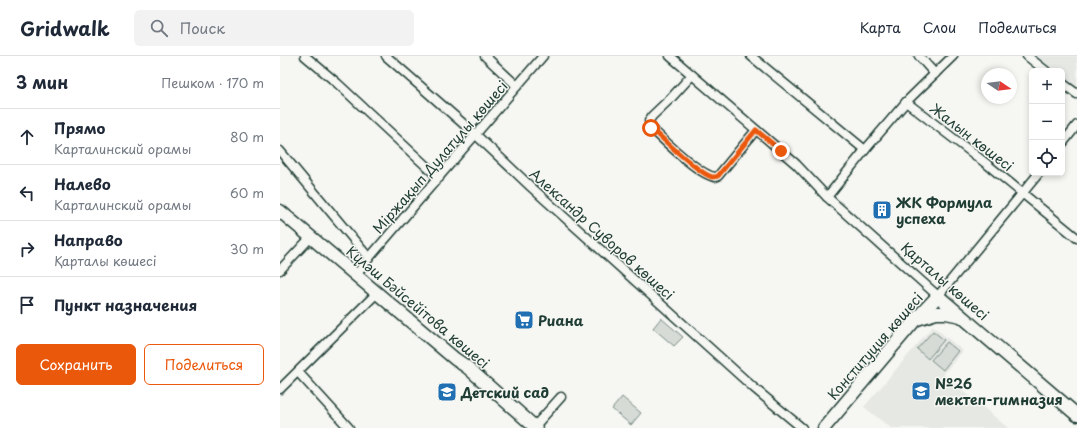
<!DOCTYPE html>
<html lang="ru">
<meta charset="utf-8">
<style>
:root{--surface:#fff;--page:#f2f2f3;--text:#1f2937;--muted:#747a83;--line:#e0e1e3;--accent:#ea580c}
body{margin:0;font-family:"Playpen Sans",sans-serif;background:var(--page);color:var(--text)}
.controls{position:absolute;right:12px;top:12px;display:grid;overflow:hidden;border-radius:6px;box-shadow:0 2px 6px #0003}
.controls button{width:36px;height:36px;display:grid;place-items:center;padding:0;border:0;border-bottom:1px solid var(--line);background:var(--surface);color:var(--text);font:20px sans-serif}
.compass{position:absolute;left:701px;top:12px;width:36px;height:36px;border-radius:50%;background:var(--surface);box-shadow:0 2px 6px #0003;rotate:103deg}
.stop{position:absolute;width:12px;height:12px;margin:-9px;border:3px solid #ea580c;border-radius:50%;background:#fff}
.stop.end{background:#ea580c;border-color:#fff;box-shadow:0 1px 4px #0008}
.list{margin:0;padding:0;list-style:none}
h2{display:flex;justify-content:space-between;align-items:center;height:52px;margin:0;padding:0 16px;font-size:17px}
h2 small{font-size:13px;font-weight:400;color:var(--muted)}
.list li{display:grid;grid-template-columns:26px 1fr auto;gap:12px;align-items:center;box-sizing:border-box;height:56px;padding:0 16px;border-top:1px solid var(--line)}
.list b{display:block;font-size:15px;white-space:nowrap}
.list p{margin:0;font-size:13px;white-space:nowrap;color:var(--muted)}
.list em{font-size:13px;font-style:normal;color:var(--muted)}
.actions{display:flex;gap:8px;padding:12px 16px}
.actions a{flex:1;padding:9px 0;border:1px solid var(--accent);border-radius:6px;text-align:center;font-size:14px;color:var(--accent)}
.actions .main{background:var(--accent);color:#fff}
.icon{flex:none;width:22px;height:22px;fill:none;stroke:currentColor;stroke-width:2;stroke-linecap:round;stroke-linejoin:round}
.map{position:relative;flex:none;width:797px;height:372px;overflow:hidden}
header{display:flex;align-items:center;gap:24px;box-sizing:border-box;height:56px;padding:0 20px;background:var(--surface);border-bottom:1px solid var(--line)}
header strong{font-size:19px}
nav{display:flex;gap:22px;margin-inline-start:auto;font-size:14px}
.search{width:280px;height:36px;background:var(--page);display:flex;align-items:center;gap:10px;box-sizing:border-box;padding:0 14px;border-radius:6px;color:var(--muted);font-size:15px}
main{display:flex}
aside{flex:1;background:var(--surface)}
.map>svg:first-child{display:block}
</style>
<header>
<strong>Gridwalk</strong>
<div class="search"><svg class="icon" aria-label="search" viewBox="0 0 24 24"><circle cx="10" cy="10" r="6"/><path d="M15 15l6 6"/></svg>Поиск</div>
<nav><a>Карта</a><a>Слои</a><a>Поделиться</a></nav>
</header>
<main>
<aside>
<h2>3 мин<small>Пешком · 170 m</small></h2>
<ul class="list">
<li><svg class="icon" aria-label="ahead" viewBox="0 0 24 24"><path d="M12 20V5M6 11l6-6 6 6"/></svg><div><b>Прямо</b><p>Карталинский орамы</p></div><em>80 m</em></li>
<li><svg class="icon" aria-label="left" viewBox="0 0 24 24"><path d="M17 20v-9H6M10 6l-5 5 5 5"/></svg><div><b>Налево</b><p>Карталинский орамы</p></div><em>60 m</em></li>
<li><svg class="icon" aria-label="right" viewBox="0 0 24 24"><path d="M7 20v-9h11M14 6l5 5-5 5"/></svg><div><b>Направо</b><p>Қарталы көшесі</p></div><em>30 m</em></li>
<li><svg class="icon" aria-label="arrive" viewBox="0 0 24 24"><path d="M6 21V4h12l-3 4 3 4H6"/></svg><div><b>Пункт назначения</b></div></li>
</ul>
<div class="actions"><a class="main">Сохранить</a><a>Поделиться</a></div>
</aside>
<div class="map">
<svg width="797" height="372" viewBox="0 0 797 372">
<rect width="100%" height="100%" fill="#f6f6f2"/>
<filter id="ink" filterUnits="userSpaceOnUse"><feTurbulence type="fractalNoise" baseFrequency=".025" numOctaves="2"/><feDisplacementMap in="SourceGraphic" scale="8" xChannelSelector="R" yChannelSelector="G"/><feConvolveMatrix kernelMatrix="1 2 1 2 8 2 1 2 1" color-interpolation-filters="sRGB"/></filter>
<g filter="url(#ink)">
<g fill="#e6e8e4">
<polygon points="754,0 797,0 797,31 782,20 782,15 775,15"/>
<polygon points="653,270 683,295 663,318 728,372 611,372 584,351"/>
</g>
<g fill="#d6dbd6" stroke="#7a8c85">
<polygon points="381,262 403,281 394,290 373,272"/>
<polygon points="653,275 664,284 648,303 637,293"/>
<polygon points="667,286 678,295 663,314 651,304"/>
<polygon points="342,341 361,357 351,369 332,353"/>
</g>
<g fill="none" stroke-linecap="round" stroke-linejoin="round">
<g stroke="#1f3d34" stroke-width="11">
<g id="street">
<polyline points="25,0 57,27 159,122"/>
<polyline points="106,0 195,78 251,131 474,332 522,372"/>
<polyline points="205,0 237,30"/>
<polyline points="390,0 516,108 547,141 658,240 759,117"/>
<polyline points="471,0 585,94"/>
<polyline points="639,0 655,18"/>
<polyline points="747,0 766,15"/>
<path d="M412 19 392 41 372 60 369 65 371 72C384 84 419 119 435 121L438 120 476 74"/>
<polyline points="782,27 797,38"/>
<polyline points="626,46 708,109 797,182"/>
<polyline points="782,88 797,69"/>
<polyline points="0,95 89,202"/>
<polyline points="547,141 585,94 626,46 673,0"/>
<polyline points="0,214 31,181"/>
<polyline points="76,219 89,202 263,0"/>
<polyline points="18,316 69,372"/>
<polyline points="0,333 97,237"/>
<polyline points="254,371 281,341"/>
</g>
</g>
<g stroke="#1f3d34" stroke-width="15">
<g id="secondary">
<polyline points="0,155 175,303 187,311 256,372"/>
<polyline points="637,263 656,257 666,257 681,260"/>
<polyline points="544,372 636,263 658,240 797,359"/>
</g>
</g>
<use href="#street" stroke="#f6f6f2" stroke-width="8"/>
<use href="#secondary" stroke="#f6f6f2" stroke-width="12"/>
</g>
</g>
<g fill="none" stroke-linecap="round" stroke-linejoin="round" filter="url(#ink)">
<path stroke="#ea580c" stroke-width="5" d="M371 72C383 83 419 118 432 121 436 121 435 121 438 120L476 74 501 95"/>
</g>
<defs>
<g id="building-square" transform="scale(1)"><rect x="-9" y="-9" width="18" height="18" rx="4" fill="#1f6fb2" stroke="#f6f6f2"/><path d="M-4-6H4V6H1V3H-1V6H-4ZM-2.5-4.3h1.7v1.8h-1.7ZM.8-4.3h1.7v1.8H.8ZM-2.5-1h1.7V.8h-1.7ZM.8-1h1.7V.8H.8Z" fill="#fff"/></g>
<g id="supermarket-square" transform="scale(1)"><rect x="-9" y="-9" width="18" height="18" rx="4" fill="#1f6fb2" stroke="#f6f6f2"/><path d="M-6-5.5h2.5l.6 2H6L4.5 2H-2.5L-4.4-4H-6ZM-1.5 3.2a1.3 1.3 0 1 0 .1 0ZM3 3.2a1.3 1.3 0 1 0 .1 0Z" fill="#fff"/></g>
<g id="school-square" transform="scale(1)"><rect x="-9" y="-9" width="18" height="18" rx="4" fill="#1f6fb2" stroke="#f6f6f2"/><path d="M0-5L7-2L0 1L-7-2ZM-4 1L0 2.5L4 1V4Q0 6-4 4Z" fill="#fff"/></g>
</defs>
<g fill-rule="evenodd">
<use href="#building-square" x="602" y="154"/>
<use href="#supermarket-square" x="244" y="264"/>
<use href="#school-square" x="641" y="335"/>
<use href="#school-square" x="167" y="336"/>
</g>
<g text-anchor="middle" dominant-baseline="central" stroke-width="3" stroke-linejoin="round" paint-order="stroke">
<g font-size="14" fill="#1f3d34" stroke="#f6f6f2">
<text transform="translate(692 81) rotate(38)">Жалын көшесі</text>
<text transform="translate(160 101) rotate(-49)">Міржақып Дулатұлы көшесі</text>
<text transform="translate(322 178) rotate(42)">Александр Суворов көшесі</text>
<text transform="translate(665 225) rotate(41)">Қарталы көшесі</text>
<text transform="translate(138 251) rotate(40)">Күләш Бәйсейітова көшесі</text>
<text transform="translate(595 290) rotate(-49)">Конституция көшесі</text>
</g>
<g font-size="14" font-weight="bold" fill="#1f3d34" stroke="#f6f6f2" text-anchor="start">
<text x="616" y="146">ЖК Формула<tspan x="616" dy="16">успеха</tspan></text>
<text x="258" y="264">Риана</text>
<text x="655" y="327">№26<tspan x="655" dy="16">мектеп-гимназия</tspan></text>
<text x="181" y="336">Детский сад</text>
</g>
</g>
</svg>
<div class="controls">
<button>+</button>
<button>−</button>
<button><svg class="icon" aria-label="locate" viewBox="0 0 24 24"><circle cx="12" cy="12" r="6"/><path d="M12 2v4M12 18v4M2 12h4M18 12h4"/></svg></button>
</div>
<svg class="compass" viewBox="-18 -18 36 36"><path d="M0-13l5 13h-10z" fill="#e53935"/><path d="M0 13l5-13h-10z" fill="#747a83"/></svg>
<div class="stop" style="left:371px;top:72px"></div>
<div class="stop end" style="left:501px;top:95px"></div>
</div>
</main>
